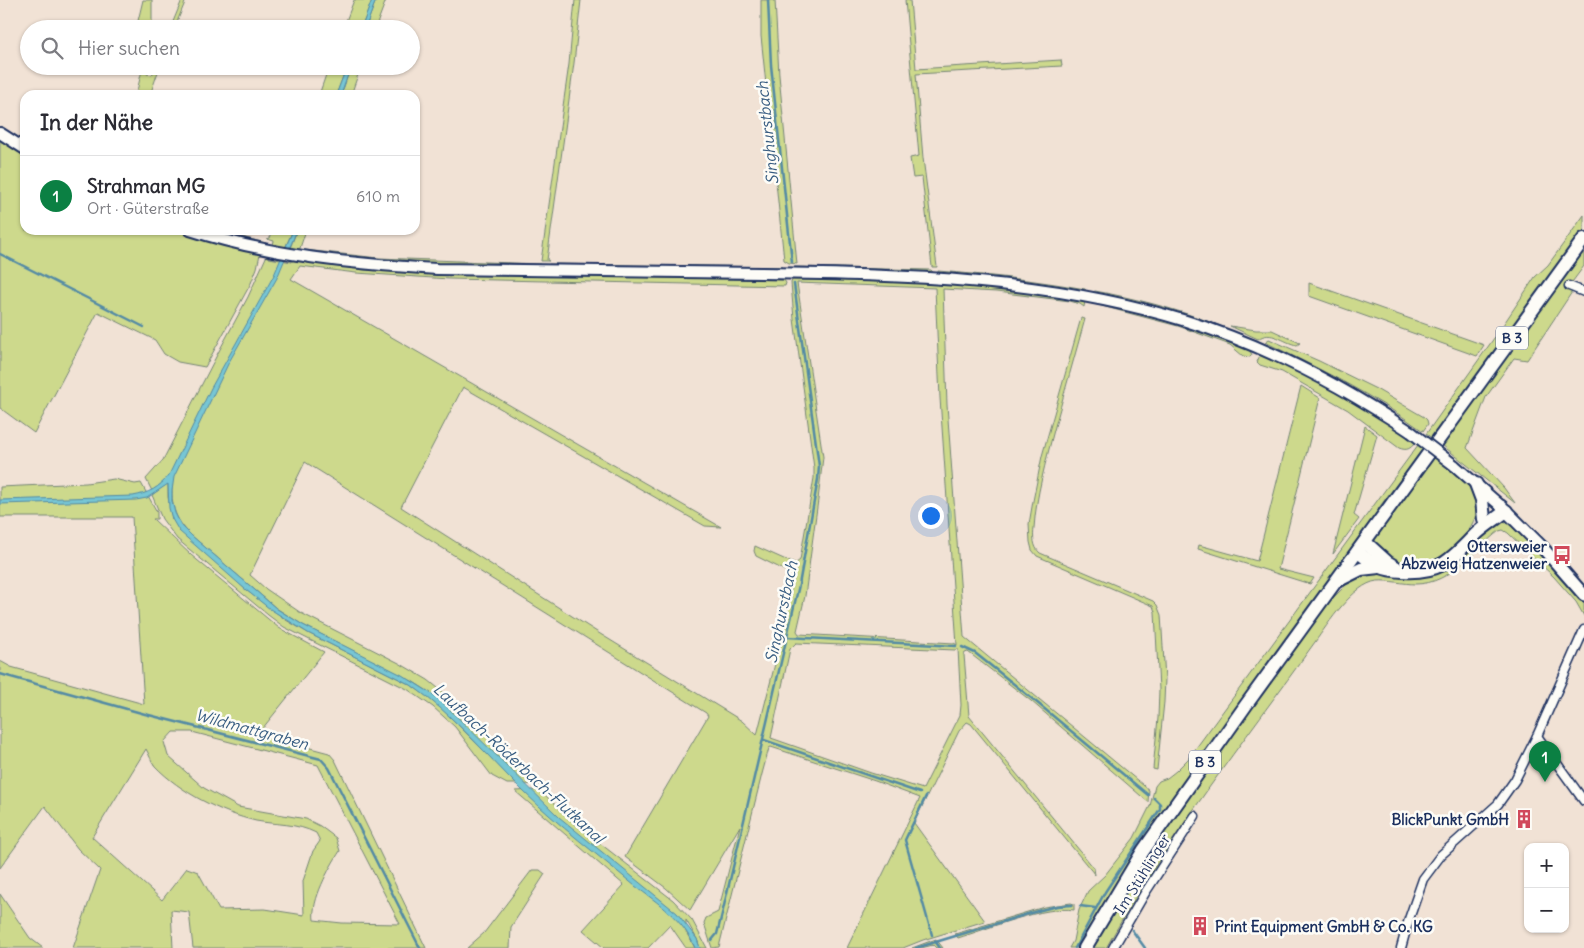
<!DOCTYPE html>
<html lang="de">
<meta charset="utf-8">
<style>
:root{--surface:#fff;--page:#f7f7f7;--text:#2b2b33;--muted:#7c7c81;--line:#e1e1e2;--accent:#0b8043}
body{margin:0;font-family:Delius,sans-serif;background:var(--page);color:var(--text)}
.controls{position:absolute;right:15px;bottom:15px;display:grid;overflow:hidden;border-radius:10px;box-shadow:0 1px 4px #0004}
.controls button{width:45px;height:45px;display:grid;place-items:center;padding:0;border:0;border-bottom:1px solid var(--line);background:var(--surface);color:var(--text);font:25px sans-serif}
.you{position:absolute;left:930px;top:515px;width:18px;height:18px;margin:-12px;border:4px solid #fff;border-radius:50%;background:#1a73e8;box-shadow:0 0 0 8px #1a73e833}
.badge{display:grid;place-items:center;width:32px;height:32px;border-radius:50%;background:var(--accent);color:#fff;font-size:16px;font-weight:700}
.pin{position:absolute;translate:-50% -41px;filter:drop-shadow(0 1px 2px #0008)}
.pin::after{content:'';position:absolute;top:26px;width:18px;height:15px;background:inherit;clip-path:polygon(0 0,100% 0,50% 100%)}
.list{margin:0;padding:0;list-style:none}
h2{display:flex;justify-content:space-between;align-items:center;height:65px;margin:0;padding:0 20px;font-size:21px}
h2 small{font-size:16px;font-weight:400;color:var(--muted)}
.list li{display:grid;grid-template-columns:32px 1fr auto;gap:15px;align-items:center;box-sizing:border-box;height:80px;padding:0 20px;border-top:1px solid var(--line)}
.list b{display:block;font-size:19px;white-space:nowrap}
.list p{margin:0;font-size:16px;white-space:nowrap;color:var(--muted)}
.list em{font-size:16px;font-style:normal;color:var(--muted)}
.icon{flex:none;width:28px;height:28px;fill:none;stroke:currentColor;stroke-width:2;stroke-linecap:round;stroke-linejoin:round}
.map{position:relative;flex:none;width:1584px;height:948px;overflow:hidden}
.search{position:absolute;background:var(--surface);box-shadow:0 1px 4px #0004;left:20px;top:20px;width:400px;height:55px;display:flex;align-items:center;gap:12px;box-sizing:border-box;padding:0 18px;border-radius:28px;color:var(--muted);font-size:19px}
.panel{position:absolute;background:var(--surface);box-shadow:0 1px 4px #0004;left:20px;top:90px;width:400px;height:145px;border-radius:15px}
.map>svg:first-child{display:block}
</style>
<div class="map">
<svg width="1584" height="948" viewBox="0 0 1584 948">
<rect width="100%" height="100%" fill="#f1e2d5"/>
<filter id="ink" filterUnits="userSpaceOnUse"><feTurbulence type="fractalNoise" baseFrequency=".02" numOctaves="2"/><feDisplacementMap in="SourceGraphic" scale="10" xChannelSelector="R" yChannelSelector="G"/><feConvolveMatrix kernelMatrix="1 2 1 2 8 2 1 2 1" color-interpolation-filters="sRGB"/></filter>
<g filter="url(#ink)">
<g fill="#cdd98c" stroke="#748475" fill-rule="evenodd">
<polygon points="143,0 152,0 152,29 138,29 137,25"/>
<polygon points="182,0 186,0 174,29 170,29"/>
<polygon points="354,0 372,0 361,29 343,29"/>
<polygon points="376,0 386,0 375,29 365,29"/>
<polygon points="575,0 581,0 574,63 547,260 549,261 541,261 569,64"/>
<polygon points="761,0 775,0 779,75 797,264 789,263 784,260 761,36"/>
<polygon points="905,0 910,0 916,69 1061,60 1062,66 916,74 923,158 937,267 932,267 922,177 913,178 910,158 919,156"/>
<polygon points="143,66 148,66 147,74 152,75 156,66 160,66 150,95 136,95"/>
<polygon points="329,66 347,66 336,95 319,95"/>
<polygon points="351,66 361,66 351,95 341,95"/>
<polygon points="0,138 25,155 25,230 176,230 212,242 260,254 257,268 251,283 205,367 178,362 164,354 155,340 98,312 34,433 0,408"/>
<polygon points="1584,215 1584,233 1432,438 1426,434 1497,334 1535,277 1548,265"/>
<polygon points="196,230 214,230 266,243 268,247"/>
<polygon points="273,230 293,230 284,250 272,248 274,241 267,239 270,238"/>
<polygon points="297,230 306,230 299,251 289,251"/>
<polygon points="305,250 379,258 540,264 540,266 386,264 304,252"/>
<polygon points="1584,250 1584,266 1567,289 1572,292 1527,360 1514,358 1486,397 1467,448 1504,488 1515,503 1442,445"/>
<path d="M267 255 269 256V258L292 262V260L365 270 448 274 784 280 786 283 785 286 449 279 356 273 300 266 291 279 721 527 705 526 463 387 401 507 597 632 742 721 757 735 778 652 794 575 756 556 754 551 755 546 795 564 800 560 814 478V468L794 319 791 283 792 280H862L961 285 1058 295 1085 301 1084 307 1080 304 1070 301 996 292 943 289 947 405 964 637 1149 790 1148 802 1031 701 968 652 965 653 964 655 969 716 1094 868 1095 875 971 724 967 722 959 731 914 823 985 921 923 940 903 948H847L920 798 875 781 771 747 769 748 762 774 719 947 712 948 704 923 706 918 718 912 740 826 690 910 666 888 625 857 708 716 706 713 305 462 250 575 266 589 301 613 399 663 428 680 453 700 495 743 540 785 524 784 437 697 412 681 303 625 276 608 192 536C173 518 170 503 173 477L169 475 165 481 152 491 146 479 163 460 219 351 248 297ZM797 283 935 288 940 398 957 645 954 643 799 634 797 631 805 596 818 500 823 457ZM796 643 955 650 958 649 961 705 960 715 923 789 871 773 771 738 790 649Z"/>
<polygon points="549,264 783,267 785,269 547,267"/>
<polygon points="795,267 931,270 933,272 933,274 788,270"/>
<path d="M938 271C987 275 1036 280 1085 289L1087 292 938 274Z"/>
<polygon points="1309,283 1484,345 1477,356 1309,296"/>
<path d="M1095 291C1150 301 1206 317 1256 342L1095 295 1093 292Z"/>
<path d="M1095 302C1148 314 1199 329 1249 349L1252 355 1250 357 1243 356 1230 345 1178 326 1094 304Z"/>
<path d="M1081 318 1085 319C1075 356 1064 393 1054 430 1046 461 1036 496 1034 528 1033 537 1033 547 1040 553L1153 601 1157 605 1161 615 1165 679 1164 702 1157 770 1153 769 1158 718 1159 690 1155 612 1153 606 1037 556 1032 550 1030 542 1029 524 1033 501 1042 456Z"/>
<path d="M1230 326 1256 330H1272L1300 343 1297 345C1284 343 1271 329 1258 339Z"/>
<path d="M1269 339 1319 361 1376 389 1424 417 1427 420 1428 424 1423 431C1374 395 1319 369 1265 342Z"/>
<path d="M1260 355H1263C1315 377 1362 406 1410 437L1409 438 1415 443C1410 449 1407 451 1399 448L1348 410 1282 372 1260 365 1257 362Z"/>
<polygon points="1301,386 1320,398 1278,569 1314,578 1310,584 1198,549 1199,545 1257,561"/>
<polygon points="1365,426 1377,435 1354,515 1359,519 1333,554"/>
<polygon points="1418,445 1423,449 1378,509 1380,510 1347,555 1080,948 1069,948 1073,941 1079,910 1088,891 1105,875 1134,838 1150,806 1155,786 1159,781 1167,778 1176,771 1188,759"/>
<path d="M1432 455 1450 470 1452 469C1463 479 1476 491 1477 507 1478 524 1452 554 1437 561 1428 566 1409 567 1399 565 1393 563 1380 550 1375 546L1374 539 1377 533Z"/>
<path d="M114 479 135 484 141 483 157 512V519H153L191 555 279 628 324 652 258 734 329 753 335 760 426 948H193L189 912 171 910 173 948H73L100 870 78 849 45 806 0 868V661L11 667 144 704 132 517H0V487L86 483ZM173 732H192L318 765 400 924 342 923 314 920C311 900 329 868 340 851L336 838 320 826 306 819 238 807 204 788 168 756 164 742ZM146 749C149 754 151 761 155 766 180 792 221 813 256 821 278 825 296 823 316 833L320 841 313 851 303 881 304 915 265 909 219 910 198 872 187 868 162 900 92 837Z"/>
<polygon points="168,483 168,497 172,519 246,590 286,620 308,633 411,685 429,698 444,711 517,784 507,784 492,776 455,727 433,707 407,689 284,627 268,615 177,539 162,519 152,495"/>
<path d="M1503 520 1511 526 1531 545 1584 603V616L1576 602 1554 577 1508 533 1503 530 1499 531C1474 550 1451 584 1416 584 1403 584 1390 580 1377 581 1353 584 1328 624 1315 642 1243 742 1166 840 1106 948H1090L1159 834 1324 607 1354 577 1372 573 1413 577 1468 546Z"/>
<polygon points="536,790 541,791 575,824 673,900 692,920 707,948 700,948 697,939 686,920 686,932 695,948 686,948 670,925 648,948 604,948 583,930 624,885 515,791"/>
<polygon points="532,870 540,870 545,874 511,927 510,948 467,948 484,933"/>
<polygon points="0,894 30,938 43,948 0,948"/>
<path d="M1071 903 1074 904V910C1046 905 987 929 958 938L955 934 1044 907Z"/>
<polygon points="936,939 943,948 936,948 933,945 921,948 912,948"/>
</g>
<g fill="#77c6d4" stroke="#528aa5">
<polygon points="372,0 376,0 365,29 361,29"/>
<polygon points="347,66 351,66 341,95 336,95"/>
<path d="M293 230H297L277 278 229 362 174 477 172 491V501L175 513 181 525 192 536 277 609 303 625 402 675 437 697 559 817 677 913 697 939 700 948H695C684 920 658 903 635 886 598 855 559 826 524 792 487 756 454 715 411 685L308 633 270 609 246 590 179 531 172 519 169 508 168 484 147 498 136 500 0 504V500L133 496C149 493 159 488 169 475L211 388 274 275Z"/>
</g>
<g fill="none" stroke-linecap="round" stroke-linejoin="round">
<g stroke="#528aa5" stroke-width="2.5">
<polyline points="768,0 771,65 792,262"/>
<polyline points="0,254 144,327"/>
<polyline points="787,637 956,646"/>
<polyline points="962,647 975,653 1035,701 1148,795"/>
<polyline points="0,674 145,714 321,759 329,768 420,948"/>
<polyline points="764,740 920,793"/>
<polyline points="926,796 905,840 932,935"/>
<polyline points="1080,906 1095,908"/>
<polyline points="1132,930 1145,948"/>
<polyline points="712,940 717,934 723,910 799,585 818,479 819,466 794,284"/>
<polyline points="935,941 940,948"/>
<polyline points="916,948 1041,910 1057,906 1072,905"/>
<polyline points="1075,948 1105,892 1160,809 1160,804 1154,798"/>
</g>
<g stroke="#1b2f5e" stroke-width="11">
<g id="minor">
<polyline points="1569,286 1584,292"/>
<polyline points="1537,736 1584,801"/>
<polyline points="1113,948 1145,893 1195,816"/>
<polyline points="1401,948 1409,919 1423,879 1441,855 1498,804 1515,780 1537,736 1584,630"/>
</g>
</g>
<g stroke="#1b2f5e" stroke-width="14">
<g id="tertiary">
<polyline points="0,133 25,149"/>
<path d="M190 230C271 256 352 264 437 269 545 271 653 272 761 273 904 275 1048 278 1186 321 1267 346 1341 385 1411 432"/>
<polyline points="1454,465 1501,506"/>
</g>
</g>
<g stroke="#1b2f5e" stroke-width="15">
<polyline id="secondary" points="1501,506 1542,547 1584,595"/>
</g>
<g stroke="#1b2f5e" stroke-width="16">
<g id="primary">
<polyline points="1476,484 1482,500 1484,519"/>
<polyline points="1365,542 1387,562 1397,568"/>
<path d="M1358 551C1371 565 1384 570 1403 571 1442 573 1450 560 1475 535 1484 526 1496 519 1506 511"/>
<polyline points="1339,580 1361,569 1379,567"/>
<polyline points="1085,948 1143,851 1246,705 1584,239"/>
</g>
</g>
<use href="#minor" stroke="#fdfcf7" stroke-width="8"/>
<use href="#tertiary" stroke="#fdfcf7" stroke-width="10"/>
<use href="#secondary" stroke="#fdfcf7" stroke-width="11"/>
<use href="#primary" stroke="#fdfcf7" stroke-width="12"/>
<g stroke="#1b2f5e" stroke-width="14" stroke-linecap="butt">
<polyline id="tertiary-bridge" points="1411,432 1454,465"/>
</g>
<use href="#tertiary-bridge" stroke="#fdfcf7" stroke-width="10"/>
</g>
</g>
<defs>
<g id="bus-bare" transform="scale(1.5)"><path d="M-5-6H5V4H4V6H2V4H-2V6H-4V4H-5ZM-3.5-4V0h7V-4ZM-3.5 1.2v1.5H-2V1.2ZM2 1.2v1.5H3.5V1.2Z" fill="#d1495b" stroke="#fdfcf7" stroke-width="2.5" paint-order="stroke"/></g>
<g id="building-bare" transform="scale(1.5)"><path d="M-4-6H4V6H1V3H-1V6H-4ZM-2.5-4.3h1.7v1.8h-1.7ZM.8-4.3h1.7v1.8H.8ZM-2.5-1h1.7V.8h-1.7ZM.8-1h1.7V.8H.8Z" fill="#d1495b" stroke="#fdfcf7" stroke-width="2.5" paint-order="stroke"/></g>
</defs>
<g fill-rule="evenodd">
<use href="#bus-bare" x="1562" y="555"/>
<use href="#building-bare" x="1524" y="819"/>
<use href="#building-bare" x="1200" y="926"/>
</g>
<g text-anchor="middle" dominant-baseline="central" stroke-width="5" stroke-linejoin="round" paint-order="stroke">
<g fill="#fdfcf7" stroke="#5f6c8c" stroke-width="1">
<rect x="1496" y="326.5" width="32" height="23" rx="4"/>
<rect x="1189" y="750.5" width="32" height="23" rx="4"/>
</g>
<g font-size="14" font-weight="bold" fill="#1b2f5e">
<text x="1512" y="338">B 3</text>
<text x="1205" y="762">B 3</text>
</g>
<g font-size="15" font-weight="bold" fill="#1b2f5e" stroke="#fdfcf7" text-anchor="end">
<text x="1547" y="546">Ottersweier<tspan x="1547" dy="17">Abzweig Hatzenweier</tspan></text>
<text x="1509" y="819">BlickPunkt GmbH</text>
<text x="1215" y="926" text-anchor="start">Print Equipment GmbH &amp; Co. KG</text>
</g>
<g font-size="15" fill="#1b2f5e" stroke="#fdfcf7">
<text transform="translate(1142 874) rotate(-58)">Im Stühlinger</text>
</g>
<g font-size="16" font-style="italic" fill="#375c81" stroke="#fdfcf7">
<text transform="translate(767 133) rotate(-96)">Singhurstbach</text>
<text transform="translate(781 612) rotate(-78)">Singhurstbach</text>
<text transform="translate(252 729) rotate(15)">Wildmattgraben</text>
<text transform="translate(519 763) rotate(43)">Laufbach-Röderbach-Flutkanal</text>
</g>
</g>
</svg>
<div class="controls">
<button>+</button>
<button>−</button>
</div>
<div class="you"></div>
<div class="pin badge" style="left:1545px;top:782px">1</div>
<div class="search"><svg class="icon" aria-label="search" viewBox="0 0 24 24"><circle cx="10" cy="10" r="6"/><path d="M15 15l6 6"/></svg>Hier suchen</div>
<section class="panel">
<h2>In der Nähe<small></small></h2>
<ul class="list">
<li><span class="badge">1</span><div><b>Strahman MG</b><p>Ort · Güterstraße</p></div><em>610 m</em></li>
</ul>
</section>
</div>
